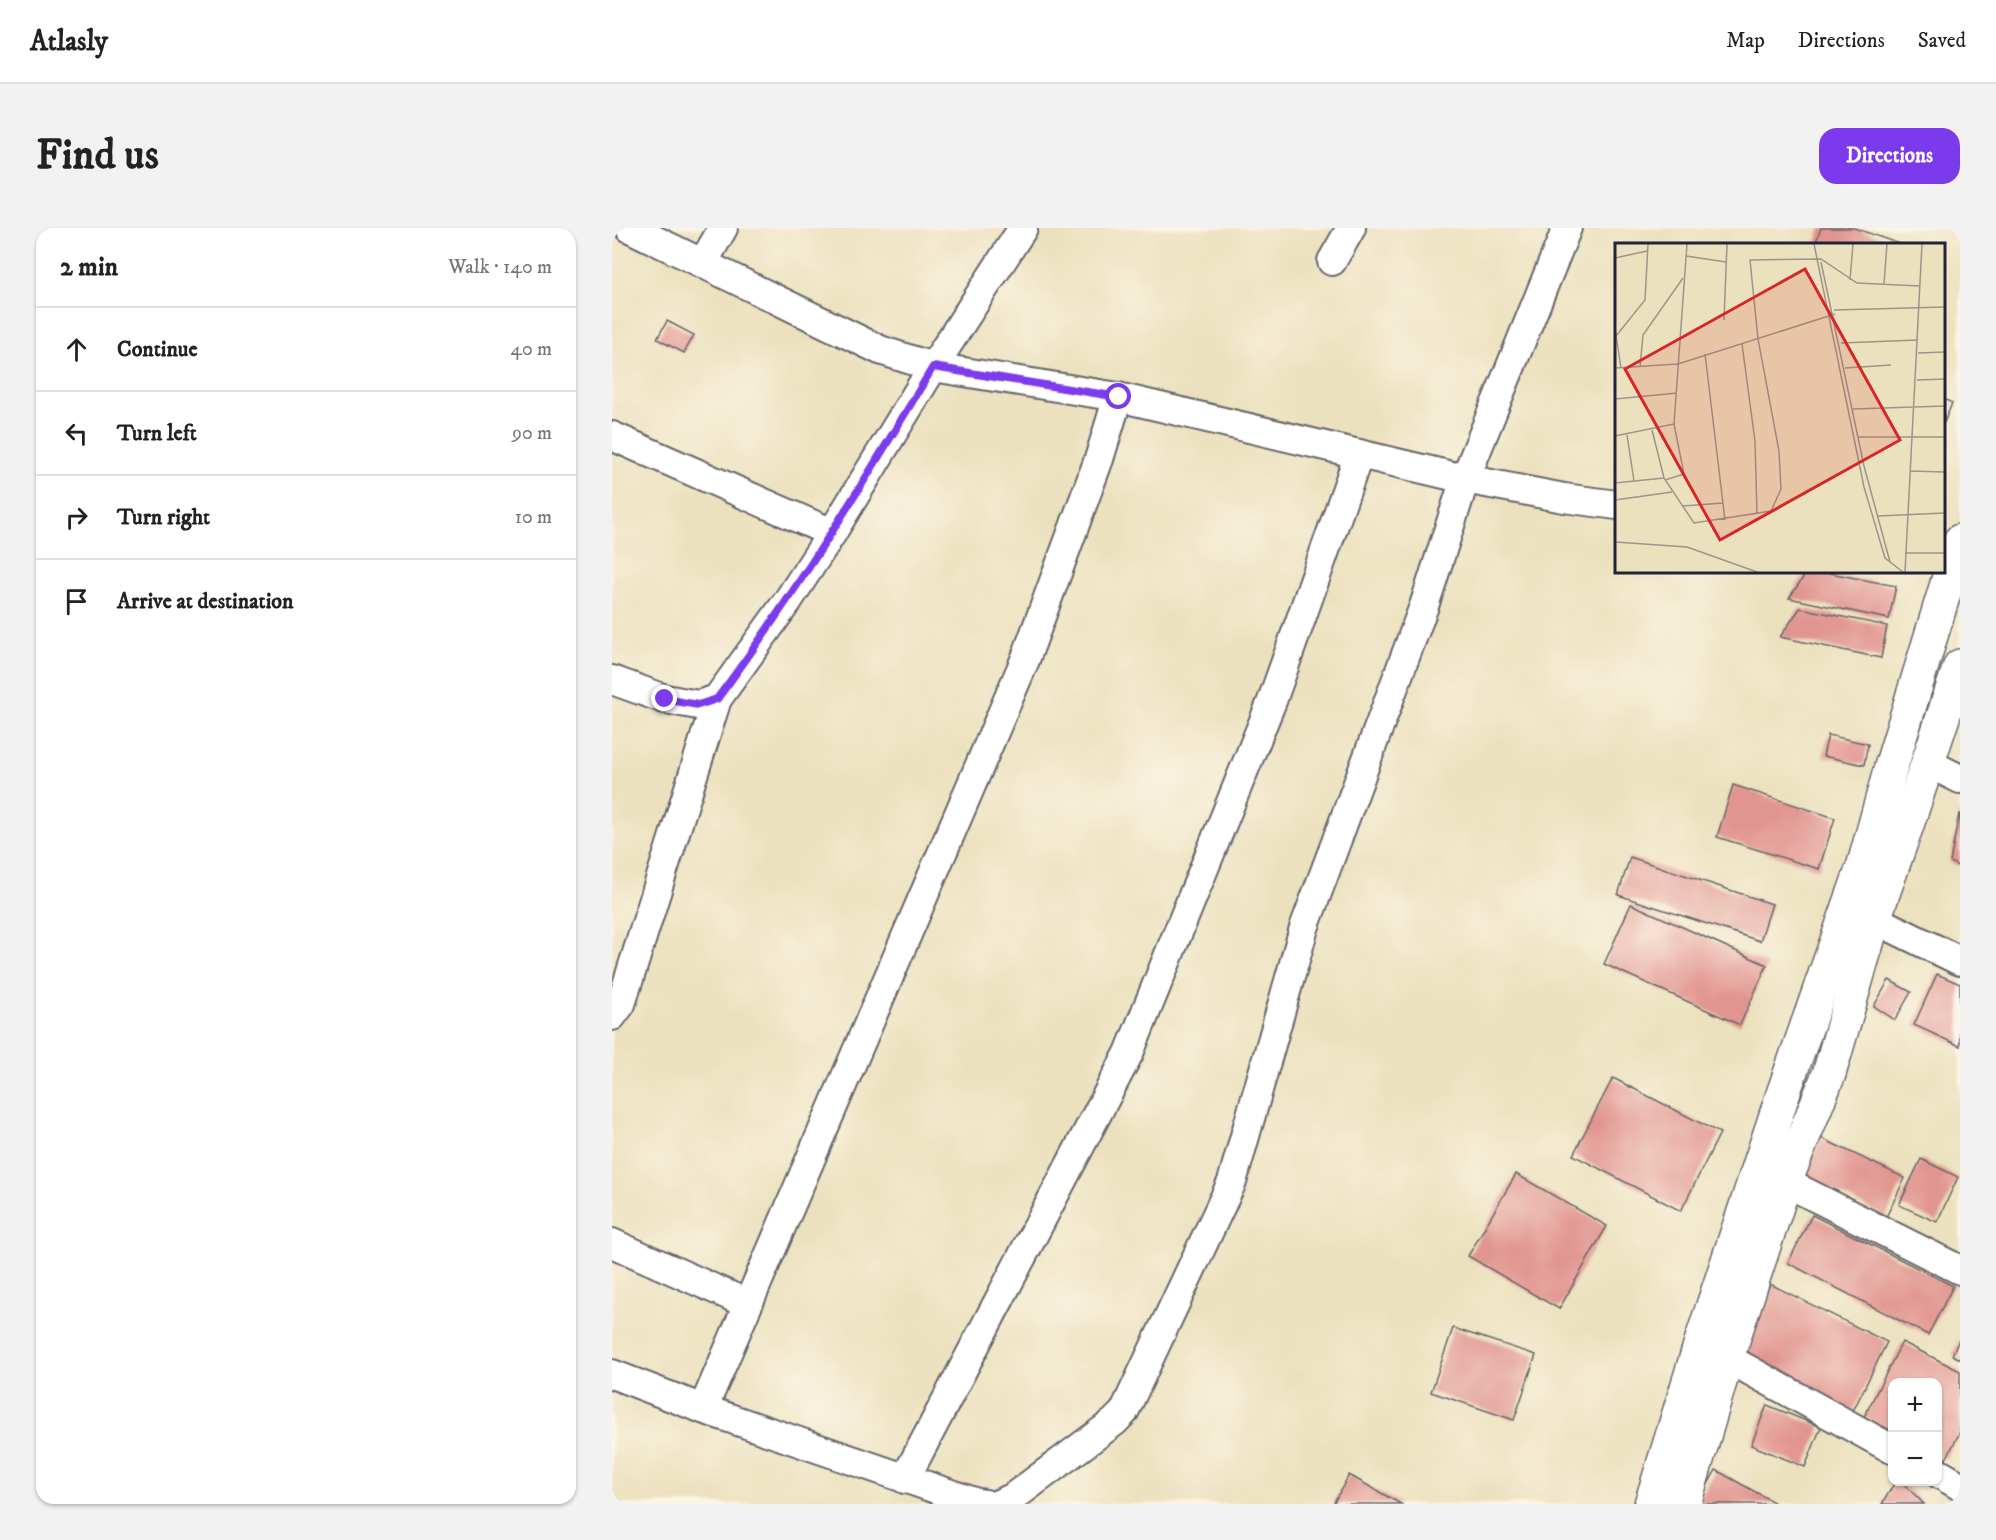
<!DOCTYPE html>
<meta charset="utf-8">
<style>
:root{--surface:#fff;--page:#f2f2f2;--text:#222;--muted:#767676;--line:#e0e0e0;--accent:#7c3aed}
body{margin:0;font-family:"IM FELL DW Pica",serif;background:var(--page);color:var(--text)}
.controls{position:absolute;right:18px;bottom:18px;display:grid;overflow:hidden;border-radius:12px;box-shadow:0 2px 4px #0004}
.controls button{width:54px;height:54px;display:grid;place-items:center;padding:0;border:0;border-bottom:2px solid var(--line);background:var(--surface);color:var(--text);font:30px sans-serif}
.stop{position:absolute;width:18px;height:18px;margin:-14px;border:4px solid #7c3aed;border-radius:50%;background:#fff}
.stop.end{background:#7c3aed;border-color:#fff;box-shadow:0 2px 6px #0008}
.list{margin:0;padding:0;list-style:none}
h2{display:flex;justify-content:space-between;align-items:center;height:78px;margin:0;padding:0 24px;font-size:26px}
h2 small{font-size:20px;font-weight:400;color:var(--muted)}
.list li{display:grid;grid-template-columns:39px 1fr auto;gap:18px;align-items:center;box-sizing:border-box;height:84px;padding:0 24px;border-top:2px solid var(--line)}
.list b{display:block;font-size:22px;white-space:nowrap}
.list em{font-size:20px;font-style:normal;color:var(--muted)}
.icon{flex:none;width:33px;height:33px;fill:none;stroke:currentColor;stroke-width:2;stroke-linecap:round;stroke-linejoin:round}
.map{position:relative;flex:none;width:1348px;height:1276px;overflow:hidden;border-radius:18px}
header{display:flex;align-items:center;gap:36px;box-sizing:border-box;height:84px;padding:0 30px;background:var(--surface);border-bottom:2px solid var(--line)}
header strong{font-size:28px}
nav{display:flex;gap:33px;margin-inline-start:auto;font-size:21px}
.intro{display:flex;align-items:center;justify-content:space-between;box-sizing:border-box;height:144px;padding:0 36px}
h1{margin:0;font-size:42px}
.button{padding:15px 27px;border-radius:18px;background:var(--accent);color:#fff;font-size:21px;font-weight:700}
main{display:flex;gap:36px;padding:0 36px}
aside{flex:1;background:var(--surface);border-radius:18px;box-shadow:0 2px 4px #0004}
.map>svg:first-child{display:block}
</style>
<header>
<strong>Atlasly</strong>
<nav><a>Map</a><a>Directions</a><a>Saved</a></nav>
</header>
<div class="intro"><h1>Find us</h1><a class="button">Directions</a></div>
<main>
<aside>
<h2>2 min<small>Walk · 140 m</small></h2>
<ul class="list">
<li><svg class="icon" aria-label="ahead" viewBox="0 0 24 24"><path d="M12 20V5M6 11l6-6 6 6"/></svg><div><b>Continue</b></div><em>40 m</em></li>
<li><svg class="icon" aria-label="left" viewBox="0 0 24 24"><path d="M17 20v-9H6M10 6l-5 5 5 5"/></svg><div><b>Turn left</b></div><em>90 m</em></li>
<li><svg class="icon" aria-label="right" viewBox="0 0 24 24"><path d="M7 20v-9h11M14 6l5 5-5 5"/></svg><div><b>Turn right</b></div><em>10 m</em></li>
<li><svg class="icon" aria-label="arrive" viewBox="0 0 24 24"><path d="M6 21V4h12l-3 4 3 4H6"/></svg><div><b>Arrive at destination</b></div></li>
</ul>
</aside>
<div class="map">
<svg width="1348" height="1276" viewBox="0 0 1348 1276">
<rect width="100%" height="100%" fill="#fcf5e5"/>
<filter id="ink" filterUnits="userSpaceOnUse"><feTurbulence type="fractalNoise" baseFrequency=".0167" numOctaves="2"/><feDisplacementMap in="SourceGraphic" scale="12" xChannelSelector="R" yChannelSelector="G"/><feConvolveMatrix kernelMatrix="1 2 1 2 8 2 1 2 1" color-interpolation-filters="sRGB"/></filter>
<filter id="wash" filterUnits="userSpaceOnUse"><feTurbulence type="fractalNoise" baseFrequency=".008" numOctaves="4" result="noise"/><feDisplacementMap in="SourceGraphic" scale="24" xChannelSelector="R" yChannelSelector="G"/><feGaussianBlur stdDeviation="1.35" result="paint"/><feColorMatrix in="noise" values="0 0 0 0 0 0 0 0 0 0 0 0 0 0 0 0 0 1.4 0 .05"/><feComposite in="paint" operator="in"/></filter>
<g filter="url(#wash)">
<rect width="100%" height="100%" fill="#ebe1be"/>
<g id="blocks">
<g fill="#e19590">
<polygon points="1209,0 1242,0 1288,16 1203,16"/>
<polygon points="55,93 82,107 72,125 45,111"/>
<polygon points="1332,171 1340,175 1332,195"/>
<polygon points="1195,344 1213,344 1284,358 1277,391 1177,370"/>
<polygon points="1188,380 1275,398 1269,430 1168,409"/>
<polygon points="1216,507 1256,516 1252,537 1211,528"/>
<polygon points="1121,557 1223,590 1207,641 1105,609"/>
<polygon points="1347,586 1348,586 1348,639 1338,634"/>
<polygon points="1018,629 1160,676 1148,713 1006,667"/>
<polygon points="1019,676 1155,737 1128,797 992,736"/>
<polygon points="1325,746 1348,756 1348,818 1302,797"/>
<polygon points="1277,752 1299,764 1283,792 1262,778"/>
<polygon points="1001,850 1108,905 1069,983 961,927"/>
<polygon points="1209,910 1293,950 1274,989 1191,948"/>
<polygon points="1309,931 1346,949 1325,994 1287,977"/>
<polygon points="904,946 995,998 947,1081 856,1028"/>
<polygon points="1200,987 1341,1058 1316,1107 1176,1035"/>
<polygon points="1158,1056 1275,1114 1241,1183 1124,1124"/>
<polygon points="841,1100 924,1127 902,1192 819,1164"/>
<polygon points="1348,1110 1348,1131 1340,1127"/>
<polygon points="1290,1114 1348,1143 1348,1204 1334,1231 1326,1227 1326,1154 1280,1154 1280,1203 1252,1189"/>
<polygon points="1155,1177 1209,1199 1193,1239 1139,1217"/>
<polygon points="1104,1242 1165,1276 1085,1276"/>
<polygon points="737,1247 789,1276 721,1276"/>
<polygon points="1283,1254 1290,1254 1312,1276 1270,1276"/>
</g>
</g>
</g>
<g filter="url(#ink)">
<use href="#blocks" fill-opacity="0" stroke="#686569" stroke-width="1.5"/>
<g fill="none" stroke-linecap="round" stroke-linejoin="round">
<g stroke="#686569" stroke-width="32">
<g id="minor">
<polyline points="18,0 268,122 321,139 506,169 853,251 952,270 1005,277"/>
<polyline points="720,33 739,0"/>
<polyline points="91,35 111,0"/>
<polyline points="0,208 220,305"/>
<polyline points="0,452 53,471 86,477 105,471 175,374 220,305 321,139 411,0"/>
<polyline points="1316,535 1348,551"/>
<polyline points="1262,691 1348,733"/>
<polyline points="0,788 9,776 105,471"/>
<polyline points="1173,954 1348,1042"/>
<polyline points="0,1015 136,1076"/>
<polyline points="1115,1130 1280,1221"/>
<polyline points="0,1146 91,1181 365,1275 373,1276"/>
<polyline points="91,1181 413,432 487,231 506,169"/>
<polyline points="1326,1245 1348,1258"/>
<polyline points="293,1251 517,825 660,473 747,226"/>
<polyline points="386,1276 400,1270 502,1194 512,1184 620,954 692,700 812,378 853,251 955,0"/>
</g>
</g>
<g stroke="#686569" stroke-width="36">
<g id="major">
<polyline points="1039,1276 1089,1114 1172,863 1252,636 1279,539 1348,313"/>
<polyline points="1072,1276 1115,1130 1173,954 1217,846 1262,691 1296,594 1348,438"/>
</g>
</g>
<use href="#minor" stroke="#fff" stroke-width="28"/>
<use href="#major" stroke="#fff" stroke-width="33"/>
</g>
</g>
<g fill="none" stroke-linecap="round" stroke-linejoin="round" filter="url(#ink)">
<path stroke="#7c3aed" stroke-width="8" d="M53 471 86 477 105 471C184 365 253 253 321 139L507 169"/>
</g>
<g transform="translate(1003 15)">
<rect width="330" height="330" fill="#ebe1be"/>
<path fill="none" stroke="#9b958a" stroke-width="1.5" d="M199 1 249 244 270 315 288 329M71 13 111 19M0 15 32 8M206 19 249 223 275 319M235 37 238 1M269 41 272 1M219 67 330 64M109 77 112 1M0 86 6 125M1 93 30 57 33 1M226 100 303 97M127 101 140 198 142 271M303 110 330 109M90 111 110 277M25 124 28 92 68 35M0 125 63 121 220 71M230 125 276 122M302 137 330 136M0 156 62 150M238 166 330 163M37 187 49 235 79 280 156 268 166 246 164 208 143 96 135 17 206 16 242 40 305 43M12 192 19 238M0 193 59 181 72 1M243 194H330M295 228 330 229M50 237 69 231 59 181M0 240 49 235M0 257 57 249M68 263 108 260M263 273 330 270M0 299 72 304 142 329M290 310H330M290 329 307 1"/>
<path fill="#d62828" fill-opacity="0.15" stroke="#d62828" stroke-width="3" d="M190 26 285 197 105 297 10 126Z"/>
<rect width="330" height="330" fill="none" stroke="#22223b" stroke-width="3"/>
</g>
</svg>
<div class="controls">
<button>+</button>
<button>−</button>
</div>
<div class="stop" style="left:507px;top:169px"></div>
<div class="stop end" style="left:53px;top:471px"></div>
</div>
</main>
